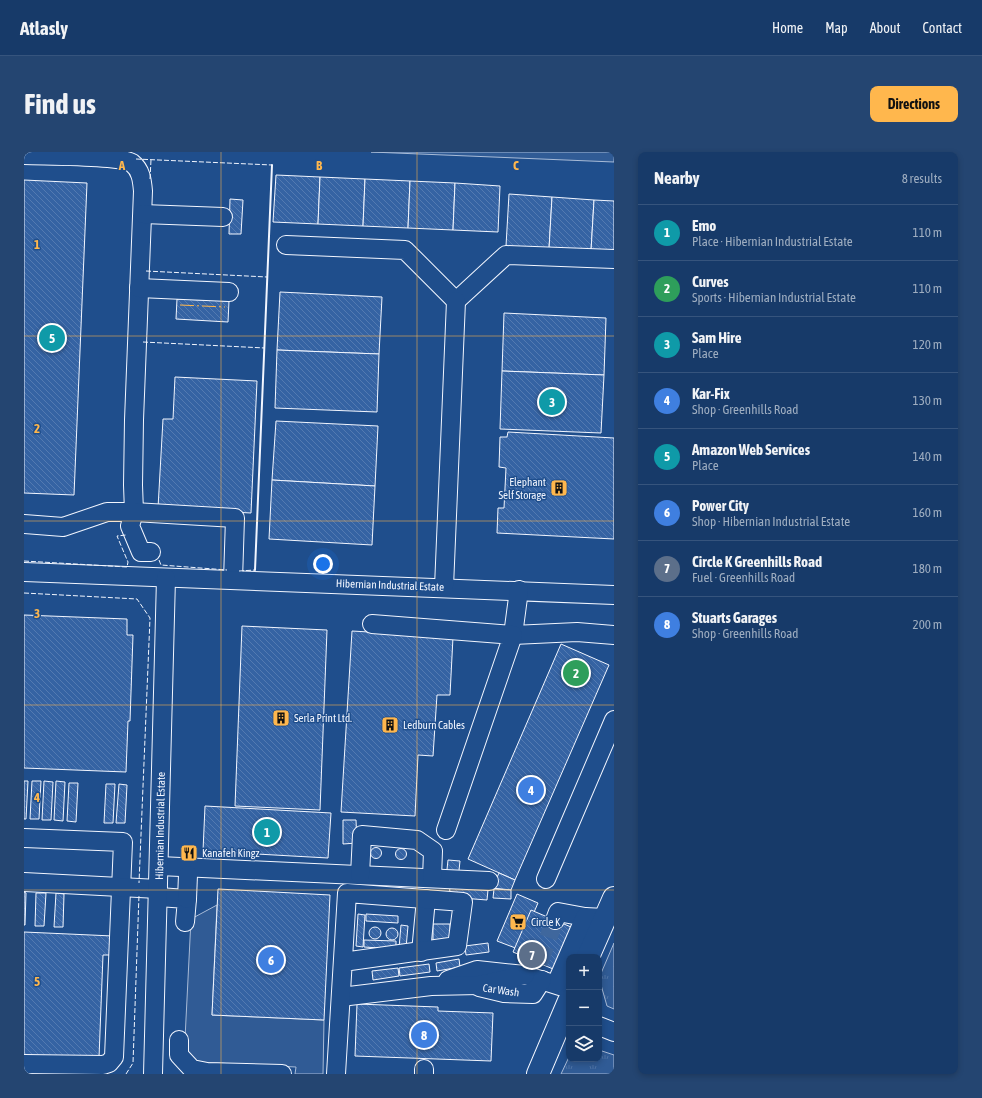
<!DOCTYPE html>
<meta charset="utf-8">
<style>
:root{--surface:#173a69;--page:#244571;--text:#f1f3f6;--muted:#9eadc0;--line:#36547d;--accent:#ffb74d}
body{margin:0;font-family:"Asap Condensed",sans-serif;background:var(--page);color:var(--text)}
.controls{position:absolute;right:12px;bottom:12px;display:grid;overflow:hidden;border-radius:8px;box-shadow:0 2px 6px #0003}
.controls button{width:36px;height:36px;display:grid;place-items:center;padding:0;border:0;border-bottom:1px solid var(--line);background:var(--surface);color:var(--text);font:20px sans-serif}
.you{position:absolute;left:299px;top:412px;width:14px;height:14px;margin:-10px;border:3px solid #fff;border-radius:50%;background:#1a73e8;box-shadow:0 0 0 6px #1a73e833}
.badge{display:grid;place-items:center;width:26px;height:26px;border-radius:50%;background:var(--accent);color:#fff;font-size:13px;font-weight:700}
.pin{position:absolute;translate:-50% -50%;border:2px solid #fff;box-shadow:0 1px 4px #0006}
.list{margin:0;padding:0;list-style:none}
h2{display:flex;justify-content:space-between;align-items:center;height:52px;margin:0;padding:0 16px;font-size:17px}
h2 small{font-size:13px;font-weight:400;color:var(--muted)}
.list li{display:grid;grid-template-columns:26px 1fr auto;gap:12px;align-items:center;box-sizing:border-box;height:56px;padding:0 16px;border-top:1px solid var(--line)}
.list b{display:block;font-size:15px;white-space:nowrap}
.list p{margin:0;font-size:13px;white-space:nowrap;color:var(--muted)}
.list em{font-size:13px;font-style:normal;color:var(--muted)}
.icon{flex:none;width:22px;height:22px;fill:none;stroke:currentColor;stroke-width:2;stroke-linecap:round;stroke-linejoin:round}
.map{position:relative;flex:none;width:590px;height:922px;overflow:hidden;border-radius:8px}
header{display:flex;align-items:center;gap:24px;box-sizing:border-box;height:56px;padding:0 20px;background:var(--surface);border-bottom:1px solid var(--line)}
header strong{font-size:19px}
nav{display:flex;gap:22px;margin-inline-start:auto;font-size:14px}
.intro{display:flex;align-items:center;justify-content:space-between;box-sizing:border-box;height:96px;padding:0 24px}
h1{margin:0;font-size:28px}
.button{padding:10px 18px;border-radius:8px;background:var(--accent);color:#111;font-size:14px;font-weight:700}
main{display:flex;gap:24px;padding:0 24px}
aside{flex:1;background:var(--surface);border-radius:8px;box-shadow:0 2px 6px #0003}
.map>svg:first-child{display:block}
</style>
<header>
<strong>Atlasly</strong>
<nav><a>Home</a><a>Map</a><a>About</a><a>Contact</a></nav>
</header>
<div class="intro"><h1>Find us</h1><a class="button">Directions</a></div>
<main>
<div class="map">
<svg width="590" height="922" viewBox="0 0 590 922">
<defs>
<pattern id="grass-tufts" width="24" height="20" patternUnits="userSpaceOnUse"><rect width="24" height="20" fill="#305b95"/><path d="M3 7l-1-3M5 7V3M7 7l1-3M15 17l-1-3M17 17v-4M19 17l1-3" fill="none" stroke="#4e73a5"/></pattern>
<pattern id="building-back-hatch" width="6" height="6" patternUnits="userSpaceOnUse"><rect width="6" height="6" fill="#3563a3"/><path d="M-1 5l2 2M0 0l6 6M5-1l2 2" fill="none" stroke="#537ab1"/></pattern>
</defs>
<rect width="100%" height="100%" fill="#1f4e8c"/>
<g fill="url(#grass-tufts)" stroke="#a8bbd7">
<polygon points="590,791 590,857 583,854 575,826"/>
<polygon points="575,898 590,903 590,922 537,922 545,905 545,907 575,907"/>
</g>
<g fill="#305b95" stroke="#a8bbd7">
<polygon points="347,0 590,0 590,10"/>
<polygon points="193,753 188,863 300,868 299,922 271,922 272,915 172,910 162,900 161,887 167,767"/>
</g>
<g fill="url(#building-back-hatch)" stroke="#f2f6ff">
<polygon points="252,23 296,25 294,72 249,70"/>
<polygon points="296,25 341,27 339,74 294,72"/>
<polygon points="341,27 386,29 384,76 339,74"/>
<polygon points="0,28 63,31 50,343 0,341"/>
<polygon points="386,29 431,31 429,78 384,76"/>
<polygon points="431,31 476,34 474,80 429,78"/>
<polygon points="485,42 528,45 525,97 482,94"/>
<polygon points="528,45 570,48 567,99 525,97"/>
<polygon points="206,47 219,48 217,82 205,82"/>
<polygon points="570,48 590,49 590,101 567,99"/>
<polygon points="256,140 358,145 355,202 253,198"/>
<polygon points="153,147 205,149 204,170 152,167"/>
<polygon points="480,161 582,166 580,223 478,219"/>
<polygon points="253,198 355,202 353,260 251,256"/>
<polygon points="478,219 580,223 577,281 476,277"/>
<polygon points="151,225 233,229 227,361 134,356 139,267 149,267"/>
<polygon points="252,269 354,274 351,334 248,328"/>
<polygon points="484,280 590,286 590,387 473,381 474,356 480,356 482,316 475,315 476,285 483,285"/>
<polygon points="248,328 351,334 348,393 245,387"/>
<polygon points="0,463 103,467 103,483 109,483 106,569 104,569 102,620 0,616"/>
<polygon points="218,474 303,478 296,658 211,654"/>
<polygon points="328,479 429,485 426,543 413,543 409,604 394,603 391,664 317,660"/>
<polygon points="537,492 585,513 491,728 444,707"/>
<polygon points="0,629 4,629 2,667 0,667"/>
<polygon points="8,629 17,629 15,667 6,667"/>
<polygon points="20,629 29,630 27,668 18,668"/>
<polygon points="32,629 41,630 39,669 30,668"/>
<polygon points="45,631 54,631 52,670 43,669"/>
<polygon points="82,632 91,632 89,671 80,671"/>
<polygon points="95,632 103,633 101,671 92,671"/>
<polygon points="181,654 307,661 304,706 179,699"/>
<polygon points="319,668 332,668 333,691 319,692"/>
<circle cx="352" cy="701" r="5.5"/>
<circle cx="377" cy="702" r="5.5"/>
<polygon points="424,708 436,709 434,728 422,727"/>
<polygon points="475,721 491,728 487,738 468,736"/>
<polygon points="426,735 464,738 463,748 425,745"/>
<polygon points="194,737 306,743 300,868 188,863"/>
<polygon points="470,737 487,738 487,747 469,746"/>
<polygon points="0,740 2,741 1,773 0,773"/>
<polygon points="12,741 22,741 20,774 11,774"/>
<polygon points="32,741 40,742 39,775 30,775"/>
<polygon points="493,742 514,751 494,797 473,789"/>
<polygon points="507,758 547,775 529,817 489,800"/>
<polygon points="334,762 341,763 339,795 332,794"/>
<polygon points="342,762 374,764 374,771 342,769"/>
<rect x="409" y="772" width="17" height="16"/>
<polygon points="377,773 384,774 382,796 375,796"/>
<circle cx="351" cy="781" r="6"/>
<circle cx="368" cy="782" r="6"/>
<polygon points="0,780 89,784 89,803 79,803 75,906 0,903"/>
<polygon points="340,788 372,789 372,797 340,795"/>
<polygon points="464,791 465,800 442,803 441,794"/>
<polygon points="435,807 436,815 413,819 412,811"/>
<polygon points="405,812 406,820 376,824 375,816"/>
<polygon points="374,816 375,824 349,828 348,819"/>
<polygon points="333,852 414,855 414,859 469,861 467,909 331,904"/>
</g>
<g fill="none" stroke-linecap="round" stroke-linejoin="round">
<polyline stroke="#3f679d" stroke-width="18" stroke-dasharray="18 9" stroke-linecap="butt" points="515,811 531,768"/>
<g stroke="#f2f6ff" stroke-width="20">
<g id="minor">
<path d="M0 3C19 4 95 3 108 11 117 18 118 28 119 39L110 268 109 333 110 360 106 374 117 400H127"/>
<polyline points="119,62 199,65"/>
<polyline points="262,93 381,98 432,149 482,103 590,107"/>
<polyline points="115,136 205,140"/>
<polyline points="0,372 39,375 83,360 110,360 211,366 209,428"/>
<path d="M0 420C197 429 393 434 590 443"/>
<polyline points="420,435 432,149"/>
<polyline points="495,438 489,483 553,480 590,483"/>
<polyline points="348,472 489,483 422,678"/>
<polyline points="0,686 99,690 90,905 85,911 79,913 0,912"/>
<polyline points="135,714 465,729"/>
<polyline points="336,723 338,683 393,688 409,699 408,726"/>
<polyline points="522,727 590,568"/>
<polyline points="0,730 134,737"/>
<polyline points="134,745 163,747 161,770"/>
<polyline points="163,747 164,723"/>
<polyline points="531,768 534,760 561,765"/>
<polyline points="397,800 402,747"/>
<polyline points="424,828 453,818 501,823 545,837"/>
<polyline points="532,832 561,765 581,766"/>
<polyline points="455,835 480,841 509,842 518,828"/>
<polyline points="317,845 407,834 455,833 501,823"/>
<polyline points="575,874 590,880"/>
<polyline points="155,888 155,903 168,917 183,920 258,922"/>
<polyline points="129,922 142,426"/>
<polyline points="312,922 323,741 439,750 433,794 319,810"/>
<polyline points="400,922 400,917"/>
</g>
</g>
<g stroke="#f2f6ff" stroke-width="24">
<g id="major">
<polyline points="564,805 590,746"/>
<polyline points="514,922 545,849"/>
</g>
</g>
<use href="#minor" stroke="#1f4e8c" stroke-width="18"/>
<use href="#major" stroke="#1f4e8c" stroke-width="22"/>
<g stroke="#f2f6ff" stroke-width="1" stroke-dasharray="5 2" stroke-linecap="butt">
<polyline points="112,7 248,13"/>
<polyline points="126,27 127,8"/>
<polyline points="122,119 243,125"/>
<polyline points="119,190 241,196"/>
<polyline points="135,408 137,413 203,418"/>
<polyline points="0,409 103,415 104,410 93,384 102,383"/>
<polyline points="215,419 231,418"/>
<polyline points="0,441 113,447 126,466 115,731"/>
<polyline points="102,922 109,911 115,743"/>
</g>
<polyline stroke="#f2f6ff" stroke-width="2" points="231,418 248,13"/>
<polyline stroke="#ffb74d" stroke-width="1" stroke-dasharray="14 3 2 3" stroke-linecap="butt" points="156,153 201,155"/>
</g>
<path fill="none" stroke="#ffb74d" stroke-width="1" stroke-opacity="0.55" d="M197 0V922M393 0V922M0 184H590M0 369H590M0 553H590M0 738H590"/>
<defs>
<g id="building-square" transform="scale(0.9)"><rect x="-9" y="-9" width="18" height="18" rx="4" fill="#ffb74d" stroke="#1f4e8c"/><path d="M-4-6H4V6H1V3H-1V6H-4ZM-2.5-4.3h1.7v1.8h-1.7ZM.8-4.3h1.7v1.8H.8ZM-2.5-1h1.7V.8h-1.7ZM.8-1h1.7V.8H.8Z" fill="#111"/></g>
<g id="restaurant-square" transform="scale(0.9)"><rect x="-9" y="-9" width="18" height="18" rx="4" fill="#ffb74d" stroke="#1f4e8c"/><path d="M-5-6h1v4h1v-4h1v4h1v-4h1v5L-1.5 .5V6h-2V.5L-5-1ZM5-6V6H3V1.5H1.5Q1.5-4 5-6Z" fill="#111"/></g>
<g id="supermarket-square" transform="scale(0.9)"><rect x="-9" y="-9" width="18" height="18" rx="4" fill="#ffb74d" stroke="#1f4e8c"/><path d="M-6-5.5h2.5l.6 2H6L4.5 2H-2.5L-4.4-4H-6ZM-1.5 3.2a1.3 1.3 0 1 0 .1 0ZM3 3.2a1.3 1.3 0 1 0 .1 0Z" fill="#111"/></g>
</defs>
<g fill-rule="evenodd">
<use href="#building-square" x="535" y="336"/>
<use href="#building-square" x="257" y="566"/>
<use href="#building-square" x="366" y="573"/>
<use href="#restaurant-square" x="165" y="701"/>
<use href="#supermarket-square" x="494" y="770"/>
</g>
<g text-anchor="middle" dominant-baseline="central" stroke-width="3" stroke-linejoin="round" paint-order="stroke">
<g font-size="11" fill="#f2f6ff" stroke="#1f4e8c" text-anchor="start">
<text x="522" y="330" text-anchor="end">Elephant<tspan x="522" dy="13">Self Storage</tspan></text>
<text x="270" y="566">Serla Print Ltd.</text>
<text x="379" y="573">Ledburn Cables</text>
<text x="178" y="701">Kanafeh Kingz</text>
<text x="507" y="770">Circle K</text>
</g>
<g font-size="11" fill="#f2f6ff" stroke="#1f4e8c">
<text transform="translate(366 433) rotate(2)">Hibernian Industrial Estate</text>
<text transform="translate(136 674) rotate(-89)">Hibernian Industrial Estate</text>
<text transform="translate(477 838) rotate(8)">Car Wash</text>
</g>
</g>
<g font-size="13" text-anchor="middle" font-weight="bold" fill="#ffb74d" stroke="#1f4e8c" stroke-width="3" stroke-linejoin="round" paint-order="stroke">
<text x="98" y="18">A</text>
<text x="295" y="18">B</text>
<text x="492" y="18">C</text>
<text x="13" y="97">1</text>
<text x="13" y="281">2</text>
<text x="13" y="466">3</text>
<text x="13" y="650">4</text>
<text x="13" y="834">5</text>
</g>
</svg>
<div class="controls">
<button>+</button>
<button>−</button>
<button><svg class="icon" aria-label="layers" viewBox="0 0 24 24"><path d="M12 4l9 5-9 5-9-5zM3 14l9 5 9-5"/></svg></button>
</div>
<div class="you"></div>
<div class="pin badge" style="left:243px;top:680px;background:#0f9aa8">1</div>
<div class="pin badge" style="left:552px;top:521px;background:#2e9e5b">2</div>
<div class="pin badge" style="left:528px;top:250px;background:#0f9aa8">3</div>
<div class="pin badge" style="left:507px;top:638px;background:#3f7fe0">4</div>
<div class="pin badge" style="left:28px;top:186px;background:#0f9aa8">5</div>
<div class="pin badge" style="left:247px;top:808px;background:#3f7fe0">6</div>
<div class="pin badge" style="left:508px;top:803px;background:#5c6f8a">7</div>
<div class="pin badge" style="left:400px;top:883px;background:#3f7fe0">8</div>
</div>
<aside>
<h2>Nearby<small>8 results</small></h2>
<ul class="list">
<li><span class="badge" style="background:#0f9aa8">1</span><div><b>Emo</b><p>Place · Hibernian Industrial Estate</p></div><em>110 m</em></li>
<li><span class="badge" style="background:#2e9e5b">2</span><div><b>Curves</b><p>Sports · Hibernian Industrial Estate</p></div><em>110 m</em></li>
<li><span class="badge" style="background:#0f9aa8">3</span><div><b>Sam Hire</b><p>Place</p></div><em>120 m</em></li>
<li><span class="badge" style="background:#3f7fe0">4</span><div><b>Kar-Fix</b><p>Shop · Greenhills Road</p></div><em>130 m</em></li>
<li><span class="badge" style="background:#0f9aa8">5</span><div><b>Amazon Web Services</b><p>Place</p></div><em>140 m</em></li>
<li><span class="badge" style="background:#3f7fe0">6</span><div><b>Power City</b><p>Shop · Hibernian Industrial Estate</p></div><em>160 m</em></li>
<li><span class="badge" style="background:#5c6f8a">7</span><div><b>Circle K Greenhills Road</b><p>Fuel · Greenhills Road</p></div><em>180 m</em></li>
<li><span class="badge" style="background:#3f7fe0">8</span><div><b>Stuarts Garages</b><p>Shop · Greenhills Road</p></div><em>200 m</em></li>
</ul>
</aside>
</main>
